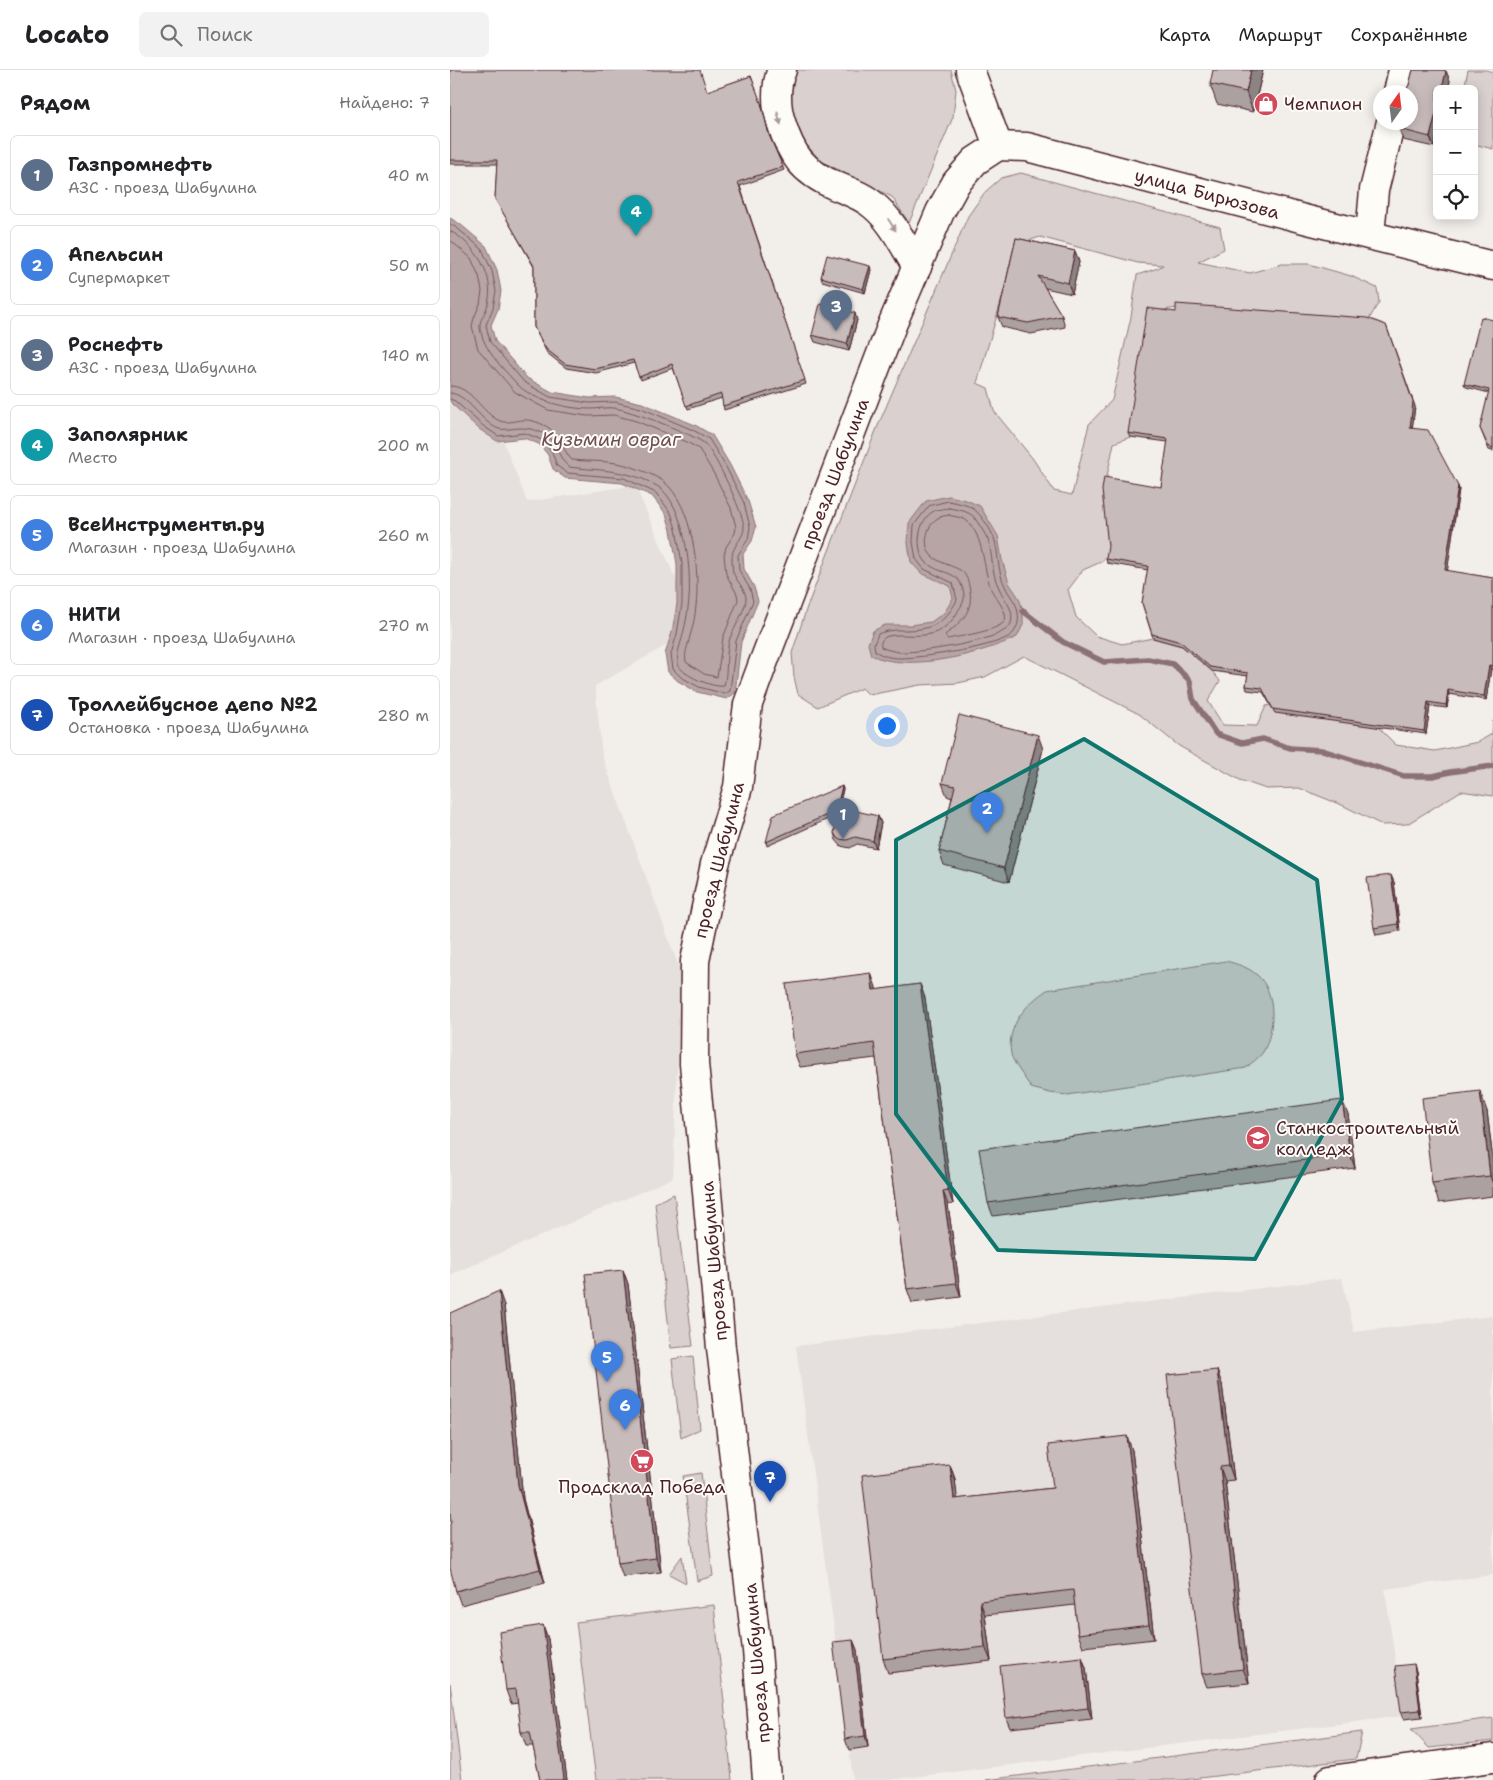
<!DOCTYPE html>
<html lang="ru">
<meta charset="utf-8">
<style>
:root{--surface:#fff;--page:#f2f2f2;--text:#202124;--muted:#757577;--line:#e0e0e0;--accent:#db2777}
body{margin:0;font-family:"Shantell Sans",sans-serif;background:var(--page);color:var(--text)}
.controls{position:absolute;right:15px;top:15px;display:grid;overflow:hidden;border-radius:8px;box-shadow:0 2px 12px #0003}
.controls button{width:45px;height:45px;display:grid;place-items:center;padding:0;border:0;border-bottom:1px solid var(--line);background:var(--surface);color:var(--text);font:25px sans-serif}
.compass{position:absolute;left:923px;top:15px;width:45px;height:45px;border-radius:50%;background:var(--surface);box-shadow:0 2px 12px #0003;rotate:14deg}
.you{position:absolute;left:436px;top:655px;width:18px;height:18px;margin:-12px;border:4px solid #fff;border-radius:50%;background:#1a73e8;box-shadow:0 0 0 8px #1a73e833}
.badge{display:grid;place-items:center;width:32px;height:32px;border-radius:50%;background:var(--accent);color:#fff;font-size:16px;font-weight:700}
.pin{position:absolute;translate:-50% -41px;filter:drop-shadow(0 1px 2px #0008)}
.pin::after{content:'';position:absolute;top:26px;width:18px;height:15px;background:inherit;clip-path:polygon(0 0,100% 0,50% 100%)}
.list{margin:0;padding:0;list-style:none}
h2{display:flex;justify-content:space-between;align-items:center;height:65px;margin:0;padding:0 20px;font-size:21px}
h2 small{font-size:16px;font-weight:400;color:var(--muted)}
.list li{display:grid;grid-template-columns:32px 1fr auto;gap:15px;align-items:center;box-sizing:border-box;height:80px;margin:0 10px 10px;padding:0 10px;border:1px solid var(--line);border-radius:8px}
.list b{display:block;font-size:19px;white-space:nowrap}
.list p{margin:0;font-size:16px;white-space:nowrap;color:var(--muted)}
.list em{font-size:16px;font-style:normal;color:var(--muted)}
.icon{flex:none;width:28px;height:28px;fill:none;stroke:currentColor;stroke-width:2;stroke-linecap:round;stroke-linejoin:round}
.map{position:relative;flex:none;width:1043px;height:1710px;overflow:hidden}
header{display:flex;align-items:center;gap:30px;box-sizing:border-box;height:70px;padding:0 25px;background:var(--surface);border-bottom:1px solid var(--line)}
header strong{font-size:24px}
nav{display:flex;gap:28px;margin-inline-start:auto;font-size:18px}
.search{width:350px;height:45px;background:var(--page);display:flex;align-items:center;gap:12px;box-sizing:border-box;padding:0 18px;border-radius:8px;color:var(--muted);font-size:19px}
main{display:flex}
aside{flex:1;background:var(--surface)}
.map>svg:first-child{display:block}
</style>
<header>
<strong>Locato</strong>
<div class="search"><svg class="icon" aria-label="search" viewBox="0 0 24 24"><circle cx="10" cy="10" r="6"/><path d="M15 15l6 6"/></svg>Поиск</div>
<nav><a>Карта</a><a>Маршрут</a><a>Сохранённые</a></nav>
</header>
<main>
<aside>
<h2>Рядом<small>Найдено: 7</small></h2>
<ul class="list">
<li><span class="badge" style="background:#5c6f8a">1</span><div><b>Газпромнефть</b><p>АЗС · проезд Шабулина</p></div><em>40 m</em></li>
<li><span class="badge" style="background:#3f7fe0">2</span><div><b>Апельсин</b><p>Супермаркет</p></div><em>50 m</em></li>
<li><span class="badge" style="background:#5c6f8a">3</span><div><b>Роснефть</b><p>АЗС · проезд Шабулина</p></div><em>140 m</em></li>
<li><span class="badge" style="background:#0f9aa8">4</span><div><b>Заполярник</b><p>Место</p></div><em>200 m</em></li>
<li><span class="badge" style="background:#3f7fe0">5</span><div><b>ВсеИнструменты.ру</b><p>Магазин · проезд Шабулина</p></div><em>260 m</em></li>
<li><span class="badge" style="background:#3f7fe0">6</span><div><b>НИТИ</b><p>Магазин · проезд Шабулина</p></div><em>270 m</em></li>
<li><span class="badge" style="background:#1a4fb4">7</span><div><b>Троллейбусное депо №2</b><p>Остановка · проезд Шабулина</p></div><em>280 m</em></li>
</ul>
</aside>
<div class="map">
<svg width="1043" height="1710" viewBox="0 0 1043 1710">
<rect width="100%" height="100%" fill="#f2efeb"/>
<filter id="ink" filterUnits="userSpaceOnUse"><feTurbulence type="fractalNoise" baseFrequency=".02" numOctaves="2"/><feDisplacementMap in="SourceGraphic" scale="10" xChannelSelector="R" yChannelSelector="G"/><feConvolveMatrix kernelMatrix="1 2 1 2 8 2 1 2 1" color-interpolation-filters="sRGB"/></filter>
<g filter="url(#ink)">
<g fill="#e5dfdd">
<polygon points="0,234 77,432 185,415 247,558 145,616 152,686 231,903 223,1108 0,1205"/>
<polygon points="892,1208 904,1262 1043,1246 1043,1505 935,1519 953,1646 439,1710 403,1710 387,1582 346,1276"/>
</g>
<g fill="#d9d0cf" stroke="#92787d" fill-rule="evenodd">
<polygon points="345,0 501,0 506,20 503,47 459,153 442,127 371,91 353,71 342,46 340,19"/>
<polygon points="1018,0 1036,0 1043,2 1043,79 1024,74 1024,19 1016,19 1015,14"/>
<path d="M571 103 770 157 774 179 748 192 800 203 832 194H859L901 206 927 218 929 232 918 251 728 238 698 242 680 367 664 373 656 411 660 479 653 491 633 500 618 520 626 547 646 566 672 574 703 568 732 576 762 601 770 611 758 631 773 655 807 656 816 636 821 635 928 657 946 675 985 681 1028 672 1042 664 1043 651V726L1011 721 957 754 932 755 894 736 849 718 816 719 790 710 729 676 689 644 574 586 535 607 508 613 470 615 419 625 412 618 368 637 348 624 344 607 342 583 357 537 427 358 518 146 535 122 551 108ZM590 167 688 193 713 195 708 198 687 205 681 247 662 330 639 354 622 425 604 421 583 389 544 341 538 318 527 313 568 174Z"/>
<path d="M776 891C787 894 798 897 807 905 827 922 825 961 813 982 809 988 801 993 796 998L617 1025 600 1023 581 1018C576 1009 563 993 561 984 556 956 576 934 597 920Z"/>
<polygon points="224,1124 243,1276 221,1278 205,1133"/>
<polygon points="243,1286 250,1359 231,1368 222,1289"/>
<polygon points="251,1403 263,1506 247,1511 233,1406"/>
<polygon points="232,1486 236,1513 219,1504"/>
<polygon points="264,1535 282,1710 146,1710 126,1552"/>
<polygon points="0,1613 12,1710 0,1710"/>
<polygon points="1043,1648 1043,1671 979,1678 961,1659"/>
<polygon points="912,1662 906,1689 733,1710 536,1710"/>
</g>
<g fill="#b7a5a6" stroke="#8b6f75">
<polygon points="0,148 10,154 36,176 47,200 51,221 48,239 41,255 45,271 77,308 102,322 139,328 165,327 192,333 245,355 262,365 280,395 298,431 306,457 302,471 293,484 294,499 304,517 308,531 291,572 285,623 277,629 247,622 228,611 218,602 215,584 222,562 227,534 227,494 221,460 216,444 202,426 172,413 115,408 103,399 98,385 89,374 74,368 47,371 29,359 2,334 0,331"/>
<path d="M499 426 516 430 530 436 548 466 552 490 559 513 569 528 573 541V555L567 567C531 584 459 603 421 585L418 574 423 561 435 555H461L481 552 495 542 503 528 500 516 471 503 461 492 458 473 459 453 476 431Z"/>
</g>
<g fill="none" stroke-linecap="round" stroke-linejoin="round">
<g stroke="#76555c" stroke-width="1">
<polyline points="0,154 7,158 32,179 42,201 46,221 43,238 36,255 40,272 74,312 100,327 139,333 165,332 191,338 243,360 259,369 276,397 294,433 300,457 298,469 288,485 289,500 300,519 303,531 286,571 280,621 275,624 249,617 231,607 223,599 221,584 227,564 232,534 232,493 226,459 221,443 206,423 174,408 117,403 107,396 102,382 92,370 75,363 48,366 32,355 5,331 0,329"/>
<path d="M0 161C26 175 47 207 37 237 35 244 29 250 30 258 34 281 52 297 67 314 83 331 118 339 141 339 148 339 156 337 164 338 177 339 246 365 255 374 266 386 292 440 294 456 295 468 282 475 282 487 282 491 282 497 283 502 286 511 296 519 296 529 296 539 284 558 280 568 275 583 278 601 274 616 263 618 231 605 228 594 226 583 231 574 233 564 235 556 237 547 238 538 243 508 236 433 207 416 178 399 151 401 119 397 108 389 107 371 94 364 83 358 73 357 60 359 57 359 52 360 49 359 31 353 18 324 0 323"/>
<path d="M0 170 21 188 29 206 32 221 30 234 24 248 22 256 28 279 65 322 98 340 137 346 164 345 186 351 237 372 249 379 264 404 281 438 286 457 285 463 276 477 274 485 276 504 287 524 288 530 273 568 267 607 254 604 236 592C234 583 238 576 240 566 243 557 245 546 246 536 250 502 243 434 213 411 204 405 189 399 179 396 161 390 140 392 122 390 114 383 111 366 99 358 93 354 81 349 73 350 67 350 57 354 50 351 31 343 22 316 0 316"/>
<path d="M499 431C508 433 521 435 527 442 533 448 541 460 544 468 549 483 547 501 555 516 559 526 567 532 568 543 569 550 568 556 564 562 555 577 469 588 450 588 441 588 432 586 425 581L424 574 428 564C437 560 445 560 455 560 482 560 495 553 507 530L503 513 474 499 466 489 463 472 464 455 479 436Z"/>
<path d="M499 438C507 439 518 441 524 447 528 453 535 463 538 470 543 485 541 503 549 518 554 530 565 539 561 553 557 571 468 583 449 582 443 581 437 580 431 577 430 572 432 568 438 566 453 563 469 568 484 563 493 560 503 551 507 543 510 537 515 532 514 525 510 497 491 507 476 492 464 479 468 449 484 441 488 439 494 439 499 438Z"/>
<path d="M499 445C504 447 513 447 517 451 534 466 533 499 541 519 544 527 562 545 553 553 545 561 508 567 497 569L495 565C512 552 525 540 519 516 518 510 516 504 510 500 501 495 489 493 482 486 472 477 476 455 488 448 490 446 496 446 499 445Z"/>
</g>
<polyline stroke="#8b6f75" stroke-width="5.5" points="573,541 613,572 654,592 698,589 723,594 740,611 743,629 766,664 792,673 813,669 840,678 872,680 954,706 983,706 1000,702 1043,696"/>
<g stroke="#4a1f2b" stroke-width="31">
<g id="minor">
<polyline points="948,22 953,0"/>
<polyline points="920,165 924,120 941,52"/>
<polyline points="880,1710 1043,1688"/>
</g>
</g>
<g stroke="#4a1f2b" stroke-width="31">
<g id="major">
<path d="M332 0C325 15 326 37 331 52 341 85 353 102 386 116 398 121 413 126 423 135 443 151 454 176 467 197"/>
<polyline points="520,0 548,76"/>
<polyline points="548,76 577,77 858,150 1043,196"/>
<polyline points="317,1710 307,1580 271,1278 255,1100 244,994 245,891 265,794 288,717 298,634 312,596 442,255 490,142 506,113 525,91 548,76"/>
</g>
</g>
<use href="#minor" stroke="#fdfcf7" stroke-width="28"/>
<use href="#major" stroke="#fdfcf7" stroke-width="28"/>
</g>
<g fill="#aca1a1" stroke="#4a1f2b">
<polygon points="0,0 258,21 301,6 312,37 320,67 334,100 290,116 356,314 274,340 272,328 238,339 223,298 191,310 184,293 146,303 116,298 97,283 84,257 84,197 47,132 45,129 47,94 0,94"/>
<polygon points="813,0 803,42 767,34 760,14"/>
<polygon points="963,0 993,0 996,1 1000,11 998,19 987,19 987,66 984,77 953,70 949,59 950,52 960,52 960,22 955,22 959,15"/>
<polygon points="566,168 625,181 629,192 622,224 595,218 612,246 615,257 581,264 552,257 548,247"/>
<polygon points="421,200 415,223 372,211 371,207"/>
<polygon points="407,250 399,281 365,272 362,265"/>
<polygon points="1043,250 1043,381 1039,380 1030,358 1039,323 1016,317 1014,314"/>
<polygon points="965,336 962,358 1008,416 1009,419 997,501 1043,508 1043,599 1041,599 1036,630 999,624 997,638 980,636 976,664 825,643 813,622 797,620 796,616 798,606 762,601 732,576 703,568 692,533 698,500 657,493 656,489 711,417 718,372 680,367 678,363"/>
<polygon points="593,679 559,812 494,795 489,781 502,728 497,726 492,713"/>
<polygon points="392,716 393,719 387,745 317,776 316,772"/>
<polygon points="428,746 431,753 426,778 407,774 400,778 391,776 386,770 384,763"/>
<polygon points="944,812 950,861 926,865 924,858"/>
<polygon points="421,903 426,920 470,914 475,928 503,1134 498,1135 511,1227 462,1233 457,1219 426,988 350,997 345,984"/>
<polygon points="1037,1041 1043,1091 1043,1126 989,1133 982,1113"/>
<polygon points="898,1044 905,1098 543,1146 538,1133"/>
<polygon points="173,1200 178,1214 211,1502 173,1507 168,1493"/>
<polygon points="54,1235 73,1429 95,1513 11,1535 6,1521 1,1453"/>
<polygon points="772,1314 784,1410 775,1411 799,1613 757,1617 752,1604"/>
<polygon points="682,1380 704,1569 633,1577 628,1564 625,1535 535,1545 541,1591 438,1603 433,1589 500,1395 505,1409 507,1429 603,1418"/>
<polygon points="93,1555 98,1569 117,1710 90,1710 83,1676 76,1676 71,1662 68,1633 61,1634 56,1620"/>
<polygon points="403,1570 407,1580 418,1677 399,1680 395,1669"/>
<polygon points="632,1587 636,1598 642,1649 560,1658 556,1648"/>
<polygon points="966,1601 972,1647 954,1649 951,1642"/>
</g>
<g fill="#8c8383" stroke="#4a1f2b">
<polygon points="801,0 813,0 803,42 796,22"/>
<polygon points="996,1 1000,11 998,19 992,19"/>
<polygon points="987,39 987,66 984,77 980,67"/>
<polygon points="625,181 629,192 622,224 618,213"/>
<polygon points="420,196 421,200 415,223 413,219"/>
<polygon points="405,243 407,250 399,281 397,274"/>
<polygon points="936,255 965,336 962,361"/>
<polygon points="1008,416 1009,419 997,504 995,500"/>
<polygon points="1039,595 1041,599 1036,630 1034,626"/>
<polygon points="998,620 999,624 997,638 996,635"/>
<polygon points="978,632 980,636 976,664 974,661"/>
<polygon points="588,665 593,679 559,812 554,798"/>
<polygon points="392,716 393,719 387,745 386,741"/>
<polygon points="428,746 431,753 426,778 423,771"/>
<polygon points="941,805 944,812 950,861 948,854"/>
<polygon points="421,903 426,917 428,934 423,920"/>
<polygon points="470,914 475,928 503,1134 498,1120"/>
<polygon points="1030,1021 1037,1041 1043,1091 1043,1114 1040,1106"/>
<polygon points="892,1030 898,1044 905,1098 900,1084"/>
<polygon points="493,1121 498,1135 511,1227 506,1213"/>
<polygon points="173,1200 178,1214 211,1502 206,1488"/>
<polygon points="49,1221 54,1235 73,1429 95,1513 90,1499 68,1415"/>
<polygon points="767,1300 772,1314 784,1410 779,1396"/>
<polygon points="677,1366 682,1380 704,1569 699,1555"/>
<polygon points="500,1395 505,1409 509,1443 504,1429"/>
<polygon points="770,1397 775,1411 799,1613 793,1599"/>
<polygon points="530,1531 535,1545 541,1591 535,1577"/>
<polygon points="93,1555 98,1569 117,1710 113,1710"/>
<polygon points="403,1570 407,1580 418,1677 415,1666"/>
<polygon points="632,1587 636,1598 642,1649 638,1638"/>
<polygon points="964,1594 966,1601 972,1647 970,1640"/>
</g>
<g fill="#c8bbbb" stroke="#4a1f2b">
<polygon points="0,0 250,0 257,21 301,6 311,33 319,65 333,97 288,112 355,310 273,336 271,324 236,336 222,294 189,307 183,290 145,299 115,294 96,279 84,257 84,196 45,129 47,90 0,90"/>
<polygon points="763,0 801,0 796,22 760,14"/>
<polygon points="963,0 993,0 996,1 992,19 987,19 987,39 980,67 949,59 950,52 960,52 960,22 955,22 959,15"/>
<polygon points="566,168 625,181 618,213 588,206 612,246 578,253 548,247"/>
<polygon points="377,185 420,196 413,219 371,207"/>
<polygon points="370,234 405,243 397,274 362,265"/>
<polygon points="726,234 917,248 936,255 963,332 960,358 978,360 1008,416 995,500 1043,508 1043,596 1039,595 1034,626 998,620 996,635 978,632 974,661 823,639 812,618 796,616 798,603 760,597 731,572 702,564 692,533 698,496 656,489 658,476 652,420 654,407 711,417 718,369 678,363 697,238 726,242"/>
<polygon points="1031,247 1043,250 1043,378 1038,376 1030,358 1039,320 1014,314"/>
<polygon points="509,645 588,665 554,798 489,781 505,716 492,713"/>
<polygon points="392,716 386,741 316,772 323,745"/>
<polygon points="389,737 428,746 423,771 405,767 397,770 388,769 384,763"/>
<polygon points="941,805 948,854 924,858 917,808"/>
<polygon points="421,903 423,920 470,914 498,1120 493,1121 506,1213 457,1219 424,973 345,984 336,914"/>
<polygon points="1030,1021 1040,1106 982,1113 972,1028"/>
<polygon points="892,1030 900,1084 538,1133 529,1079"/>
<polygon points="173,1200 206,1488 168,1493 135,1204"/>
<polygon points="49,1221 68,1415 90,1499 6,1521 0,1498 0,1454 1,1453 0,1440 0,1243"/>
<polygon points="767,1300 779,1396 770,1397 793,1599 752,1604 717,1305"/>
<polygon points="677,1366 699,1555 628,1564 623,1520 530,1531 535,1577 433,1589 412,1405 500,1395 504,1429 603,1418 598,1375"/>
<polygon points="93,1555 114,1709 113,1710 90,1710 80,1662 71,1662 66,1619 56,1620 49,1562"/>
<polygon points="403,1570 415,1666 395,1669 383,1572"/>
<polygon points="632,1587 638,1638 556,1648 550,1596"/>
<polygon points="964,1594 970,1640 951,1642 945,1596"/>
</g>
<defs><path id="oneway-solid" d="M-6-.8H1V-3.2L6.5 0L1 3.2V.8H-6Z" transform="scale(1.25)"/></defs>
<g fill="#ac999b">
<use href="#oneway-solid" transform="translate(329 48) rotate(74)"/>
<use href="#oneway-solid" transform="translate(442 155) rotate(57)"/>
</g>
</g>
<path fill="#0f766e" fill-opacity="0.2" stroke="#0f766e" stroke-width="4" stroke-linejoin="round" d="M634 669 867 810 892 1029 805 1189 548 1180 446 1044V770Z"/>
<defs>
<g id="shop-disc" transform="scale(1.25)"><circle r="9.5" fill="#d1495b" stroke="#fdfcf7"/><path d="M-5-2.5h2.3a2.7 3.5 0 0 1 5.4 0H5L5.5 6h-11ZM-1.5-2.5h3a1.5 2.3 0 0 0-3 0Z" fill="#fff"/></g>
<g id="university-disc" transform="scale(1.25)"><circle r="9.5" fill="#d1495b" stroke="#fdfcf7"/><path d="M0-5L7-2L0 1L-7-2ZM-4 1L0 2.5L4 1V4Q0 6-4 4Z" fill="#fff"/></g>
<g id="supermarket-disc" transform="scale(1.25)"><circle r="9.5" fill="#d1495b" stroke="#fdfcf7"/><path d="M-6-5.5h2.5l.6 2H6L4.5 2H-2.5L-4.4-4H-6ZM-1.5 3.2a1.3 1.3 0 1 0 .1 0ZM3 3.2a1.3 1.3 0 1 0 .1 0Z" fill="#fff"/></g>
</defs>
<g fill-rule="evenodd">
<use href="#shop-disc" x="816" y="34"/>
<use href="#university-disc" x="808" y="1068"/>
<use href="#supermarket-disc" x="192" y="1391"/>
</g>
<g text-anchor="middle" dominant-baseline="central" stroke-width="4" stroke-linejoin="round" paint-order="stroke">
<g font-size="18" fill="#4a1f2b" stroke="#fdfcf7" text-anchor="start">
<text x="834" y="34">Чемпион</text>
<text x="826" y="1058">Станкостроительный<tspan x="826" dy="21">колледж</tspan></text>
<text x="192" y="1417" text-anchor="middle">Продсклад Победа</text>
</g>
<g font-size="18" fill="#4a1f2b" stroke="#fdfcf7">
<text transform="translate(757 124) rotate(15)">улица Бирюзова</text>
<text transform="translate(385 404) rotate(-69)">проезд Шабулина</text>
<text transform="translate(269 790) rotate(-76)">проезд Шабулина</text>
<text transform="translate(264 1191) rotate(-95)">проезд Шабулина</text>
<text transform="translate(307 1593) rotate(-95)">проезд Шабулина</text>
</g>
<g font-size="19" font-style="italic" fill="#704e56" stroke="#fdfcf7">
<text x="161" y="369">Кузьмин овраг</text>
</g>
</g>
</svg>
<div class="controls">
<button>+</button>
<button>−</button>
<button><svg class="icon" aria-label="locate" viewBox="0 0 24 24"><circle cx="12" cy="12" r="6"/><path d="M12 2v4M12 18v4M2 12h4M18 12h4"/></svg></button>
</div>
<svg class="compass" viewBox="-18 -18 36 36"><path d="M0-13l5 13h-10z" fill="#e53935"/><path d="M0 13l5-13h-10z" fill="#757577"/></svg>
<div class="you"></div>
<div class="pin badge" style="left:393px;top:769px;background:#5c6f8a">1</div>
<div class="pin badge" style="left:537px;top:763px;background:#3f7fe0">2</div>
<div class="pin badge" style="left:386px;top:261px;background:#5c6f8a">3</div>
<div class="pin badge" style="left:186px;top:166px;background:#0f9aa8">4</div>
<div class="pin badge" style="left:157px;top:1312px;background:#3f7fe0">5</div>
<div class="pin badge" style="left:175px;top:1360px;background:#3f7fe0">6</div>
<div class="pin badge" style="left:320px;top:1432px;background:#1a4fb4">7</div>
</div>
</main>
